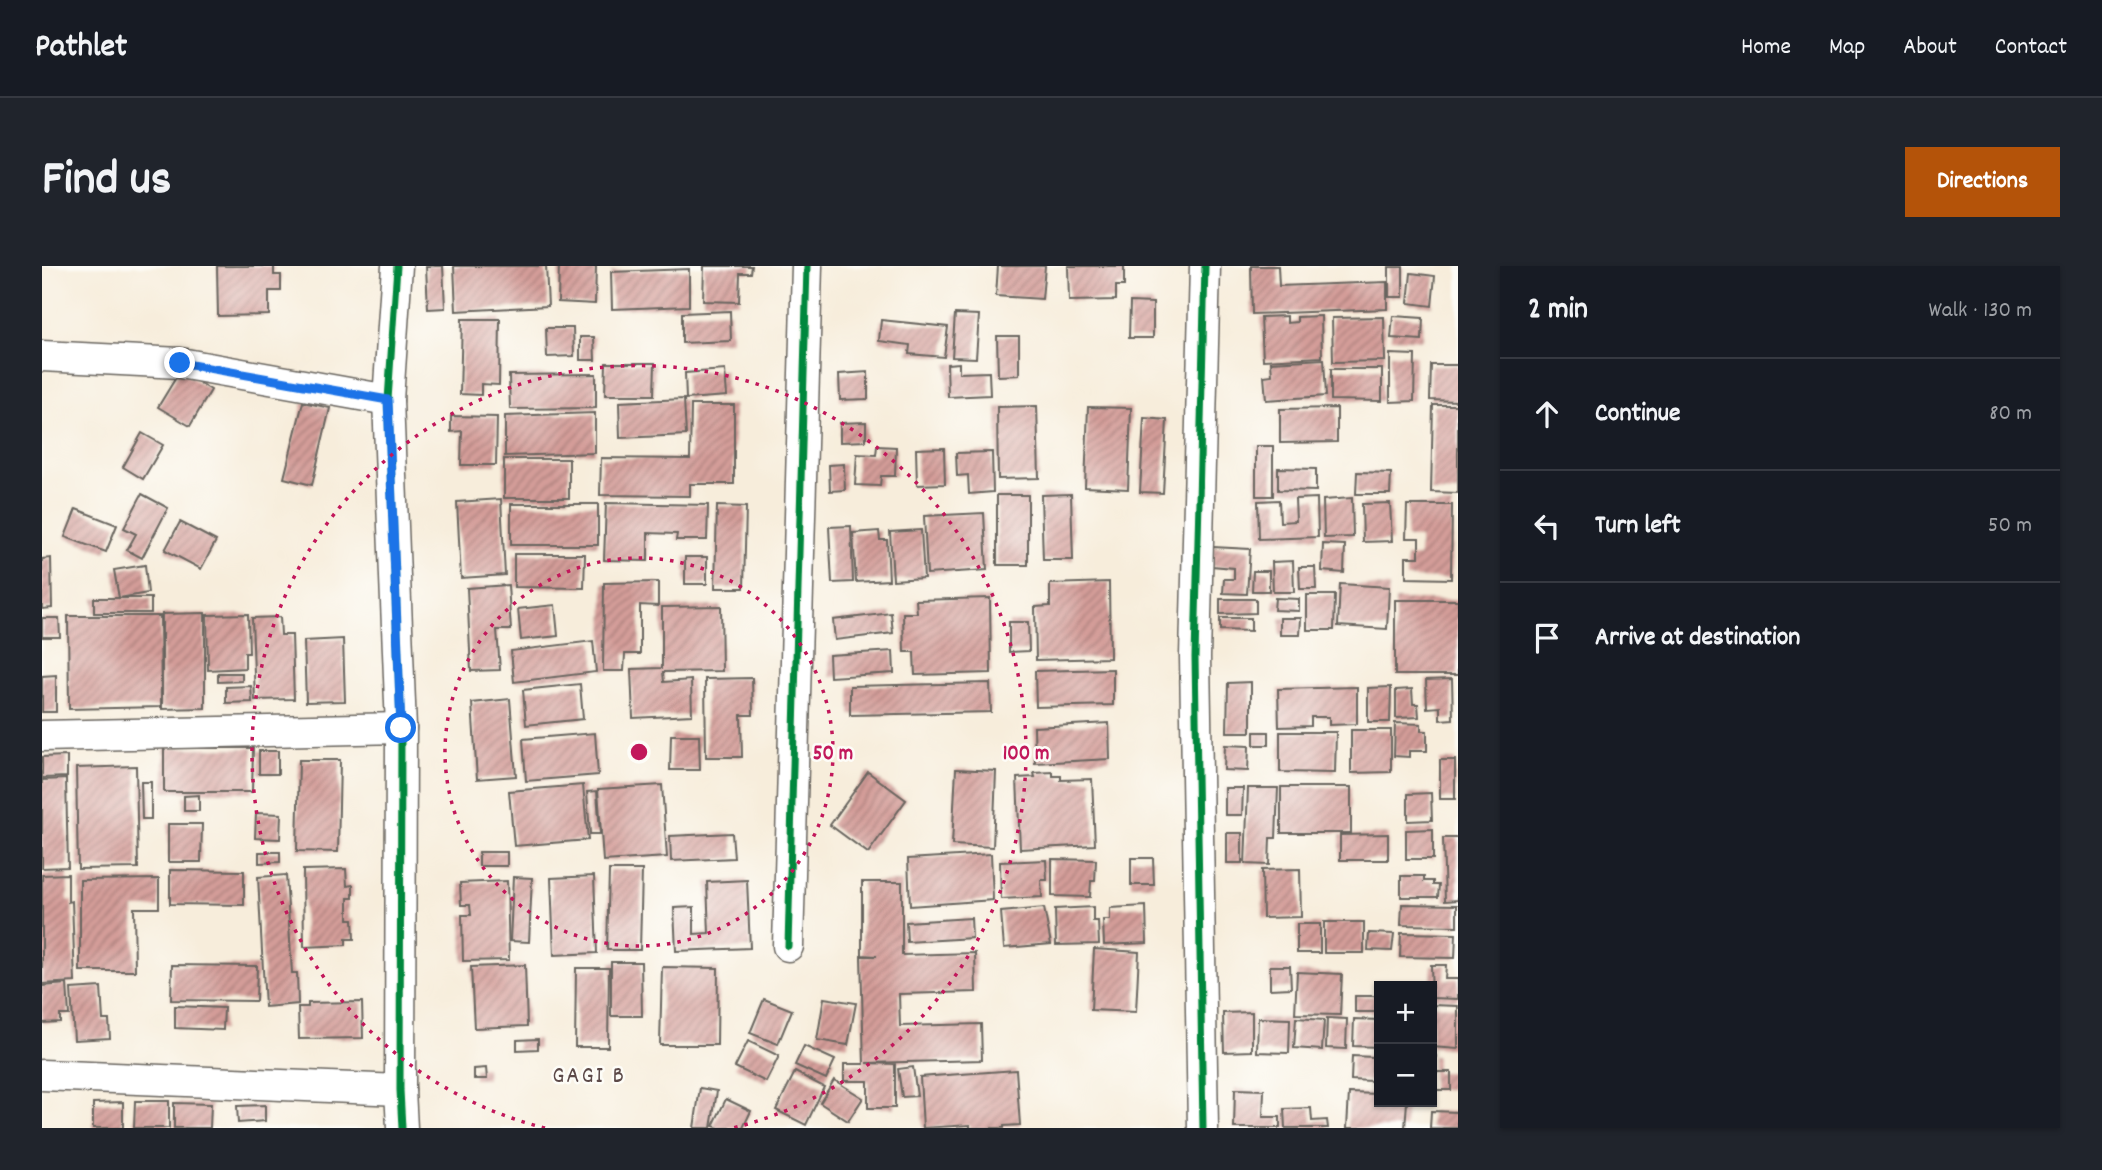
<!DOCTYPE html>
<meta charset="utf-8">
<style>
:root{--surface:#171b24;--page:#20242c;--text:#f1f3f6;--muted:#9ea1a6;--line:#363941;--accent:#b45309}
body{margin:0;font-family:Dekko,sans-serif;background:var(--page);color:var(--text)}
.controls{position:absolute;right:21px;bottom:21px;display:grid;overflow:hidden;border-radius:0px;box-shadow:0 2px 5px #0004}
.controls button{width:63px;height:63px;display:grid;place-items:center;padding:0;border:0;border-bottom:2px solid var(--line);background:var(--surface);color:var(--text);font:35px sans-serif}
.stop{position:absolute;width:21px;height:21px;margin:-16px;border:5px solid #1a73e8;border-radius:50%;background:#fff}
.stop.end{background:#1a73e8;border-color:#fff;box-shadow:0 2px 7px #0008}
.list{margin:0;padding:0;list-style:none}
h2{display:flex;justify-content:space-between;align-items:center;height:91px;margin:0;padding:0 28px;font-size:30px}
h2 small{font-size:23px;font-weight:400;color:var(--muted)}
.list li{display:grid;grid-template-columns:46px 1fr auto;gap:21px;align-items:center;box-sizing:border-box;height:112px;padding:0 28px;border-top:2px solid var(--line)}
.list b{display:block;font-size:26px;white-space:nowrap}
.list em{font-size:23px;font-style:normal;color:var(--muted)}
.icon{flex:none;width:38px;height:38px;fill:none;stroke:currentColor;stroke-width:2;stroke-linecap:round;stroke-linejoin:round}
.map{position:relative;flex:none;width:1416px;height:862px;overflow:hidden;border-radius:0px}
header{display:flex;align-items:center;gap:42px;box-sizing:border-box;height:98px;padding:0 35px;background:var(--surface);border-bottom:2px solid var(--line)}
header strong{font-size:33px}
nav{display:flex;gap:38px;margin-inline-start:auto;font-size:24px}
.intro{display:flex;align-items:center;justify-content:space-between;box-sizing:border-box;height:168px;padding:0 42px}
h1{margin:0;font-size:49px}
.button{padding:18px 32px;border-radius:0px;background:var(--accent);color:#fff;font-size:24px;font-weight:700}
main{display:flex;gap:42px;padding:0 42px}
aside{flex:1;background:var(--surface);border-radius:0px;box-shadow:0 2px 5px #0004}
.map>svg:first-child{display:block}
</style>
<header>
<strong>Pathlet</strong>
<nav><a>Home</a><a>Map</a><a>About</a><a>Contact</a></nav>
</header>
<div class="intro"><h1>Find us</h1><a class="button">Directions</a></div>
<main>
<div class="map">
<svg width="1416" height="862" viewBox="0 0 1416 862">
<defs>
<pattern id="building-hatch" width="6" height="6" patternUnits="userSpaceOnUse" patternTransform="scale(1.75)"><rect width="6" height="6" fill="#d49d99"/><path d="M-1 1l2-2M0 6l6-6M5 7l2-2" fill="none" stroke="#ab7f7c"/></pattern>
</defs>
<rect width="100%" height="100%" fill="#fdfcf7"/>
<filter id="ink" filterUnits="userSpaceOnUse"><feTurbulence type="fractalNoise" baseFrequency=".0143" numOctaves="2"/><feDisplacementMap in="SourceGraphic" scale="14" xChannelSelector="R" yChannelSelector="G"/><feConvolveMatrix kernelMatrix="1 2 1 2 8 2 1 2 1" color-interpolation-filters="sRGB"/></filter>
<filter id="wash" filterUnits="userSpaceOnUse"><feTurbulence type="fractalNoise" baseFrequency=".00686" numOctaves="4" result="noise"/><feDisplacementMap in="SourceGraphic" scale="28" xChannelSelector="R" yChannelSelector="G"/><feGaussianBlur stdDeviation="1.57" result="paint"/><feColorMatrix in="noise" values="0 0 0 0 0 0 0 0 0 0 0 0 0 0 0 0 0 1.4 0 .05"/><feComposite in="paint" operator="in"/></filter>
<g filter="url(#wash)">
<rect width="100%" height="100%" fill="#f7eddb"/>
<g id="blocks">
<g fill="url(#building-hatch)">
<polygon points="175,0 232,0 232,9 239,9 239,25 227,25 227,49 176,50"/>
<polygon points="384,0 401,0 403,42 386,43"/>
<polygon points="412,0 504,0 506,40 414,45"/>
<polygon points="517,0 554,0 553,38 516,36"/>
<polygon points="662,0 710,0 709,7 698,7 697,36 661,35"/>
<polygon points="956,0 1003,0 1000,33 954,30"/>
<polygon points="1026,0 1082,0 1082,20 1074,20 1074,34 1027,35"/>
<polygon points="1209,0 1236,0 1237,20 1345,16 1345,43 1210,48"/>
<rect x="1347" y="1" width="14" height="30"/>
<polygon points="647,3 647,40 570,43 569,6"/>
<polygon points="1369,7 1393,10 1390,40 1366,37"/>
<polygon points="1088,36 1111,37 1111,72 1087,72"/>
<polygon points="688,45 689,75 640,77 640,47"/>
<polygon points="913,48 937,49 934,92 910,91"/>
<polygon points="1245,50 1245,57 1255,56 1255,51 1279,50 1280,91 1221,94 1219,51"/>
<polygon points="1351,50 1381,52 1380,74 1349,72"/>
<polygon points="1342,51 1343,95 1291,96 1290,52"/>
<polygon points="420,53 458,53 457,119 439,118 439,129 418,128"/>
<polygon points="839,54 906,61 902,91 867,88 868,79 837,75"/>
<polygon points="504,62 531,62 532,90 505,91"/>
<polygon points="955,70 977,70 977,109 956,110"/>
<polygon points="538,71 552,71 553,94 538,94"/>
<polygon points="1348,88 1373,89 1372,135 1348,136"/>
<polygon points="1282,93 1284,130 1224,134 1222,110 1230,109 1229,96"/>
<polygon points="564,97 613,97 612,129 563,129"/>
<polygon points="917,97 917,107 947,106 948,129 906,131 905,98"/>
<polygon points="1389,99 1416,99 1416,135 1388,134"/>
<polygon points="1289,103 1340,103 1340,135 1289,134"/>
<polygon points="683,104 685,130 644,133 643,107"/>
<polygon points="138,105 169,124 148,160 116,141"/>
<polygon points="826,106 826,133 798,134 797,108"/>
<polygon points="554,108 554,142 468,143 467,109"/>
<polygon points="642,133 644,169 578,172 577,136"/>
<polygon points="261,136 288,142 270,219 242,212"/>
<polygon points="649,139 692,139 692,218 648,218 648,230 558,229 559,192 648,193"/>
<polygon points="1391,139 1416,139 1416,227 1389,226"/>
<polygon points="995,140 997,212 956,213 955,141"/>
<polygon points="1046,141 1089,142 1086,223 1043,221"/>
<polygon points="1295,142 1295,176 1238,177 1238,143"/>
<polygon points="553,147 553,187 463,190 463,150"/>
<polygon points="409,150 455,151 454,199 419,199 420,165 409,166"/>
<polygon points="1102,152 1125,154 1121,227 1098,226"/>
<polygon points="824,156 824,175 798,176 798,157"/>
<polygon points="100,167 121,179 101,213 81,201"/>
<polygon points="835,180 854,181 853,210 839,210 838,220 813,219 815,188 834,189"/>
<rect x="1214" y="180" width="17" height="50"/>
<polygon points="902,182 903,218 875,219 874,183"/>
<polygon points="950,186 951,226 927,228 926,209 915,210 914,187"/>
<rect x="462" y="193" width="65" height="39"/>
<polygon points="802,198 803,224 788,225 787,199"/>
<polygon points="1236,202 1274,203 1274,225 1236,224"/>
<polygon points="1315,206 1349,207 1348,228 1314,228"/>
<polygon points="100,228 126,242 100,292 85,284 94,268 82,262"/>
<polygon points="1029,228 1031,294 1001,294 999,229"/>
<rect x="955" y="229" width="31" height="70"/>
<polygon points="1275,232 1276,271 1217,273 1216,235 1237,234 1238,256 1254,255 1253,233"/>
<polygon points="1310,232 1311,271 1282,272 1281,234"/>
<polygon points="459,233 463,309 419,312 415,236"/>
<polygon points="564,237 666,239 665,274 634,274 635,268 606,267 606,295 562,294"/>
<polygon points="1348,237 1350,275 1321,276 1320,238"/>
<rect x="469" y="238" width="87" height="41"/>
<polygon points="1365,239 1410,239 1409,313 1364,312 1364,291 1377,291 1377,272 1364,272"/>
<polygon points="675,240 704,241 702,322 673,322"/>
<polygon points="34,243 75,259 64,286 23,271"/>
<polygon points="942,247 945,304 885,308 882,250"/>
<polygon points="138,256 174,275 159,303 123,284"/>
<polygon points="809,260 811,316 790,317 787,261"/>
<polygon points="879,264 882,312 851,314 848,266"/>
<polygon points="837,265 838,274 845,274 847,314 814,316 811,267"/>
<polygon points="1281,278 1303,279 1302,307 1280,305"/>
<polygon points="1171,281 1208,283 1205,328 1181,327 1182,313 1192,313 1192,302 1170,300"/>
<polygon points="472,288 543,288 542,322 472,321"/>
<rect x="643" y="291" width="22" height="27"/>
<polygon points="9,292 10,342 0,343 0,293"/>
<polygon points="1251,295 1252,326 1231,326 1230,296"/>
<polygon points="103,299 106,327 77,332 72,304"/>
<polygon points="1257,301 1273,301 1274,323 1258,323"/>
<polygon points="1211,305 1227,305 1227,325 1210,325"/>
<polygon points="616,316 616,340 598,339 598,388 583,388 582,405 561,405 562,317"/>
<polygon points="1067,316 1068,392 994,394 993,341 1008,340 1008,318"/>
<polygon points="1298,318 1347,321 1345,363 1296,360"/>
<polygon points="466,319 469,364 455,364 458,404 429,405 425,322"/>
<polygon points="1265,329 1293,329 1292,364 1265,364"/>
<rect x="52" y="332" width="57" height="15"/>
<polygon points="948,332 949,407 873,409 872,386 862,386 861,347 875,347 874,334"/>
<polygon points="1233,332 1257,333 1257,345 1232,344"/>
<polygon points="1178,333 1214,333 1214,347 1178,348"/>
<rect x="1353" y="334" width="63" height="75"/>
<polygon points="513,339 516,370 479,374 476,343"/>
<polygon points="679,340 680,405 621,406 622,416 649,414 650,449 591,452 589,403 620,402 620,341"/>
<polygon points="163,347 163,442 120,443 120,348"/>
<polygon points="849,347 851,367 793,374 791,354"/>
<polygon points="206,348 207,387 203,387 203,402 166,404 165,349"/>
<polygon points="26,350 118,350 119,441 27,443"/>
<polygon points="238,351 239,369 250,369 252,433 213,434 210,352"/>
<polygon points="0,352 17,352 18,371 0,371"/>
<polygon points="1178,352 1209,352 1209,365 1178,364"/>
<polygon points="1238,352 1259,352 1258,369 1238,369"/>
<polygon points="967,356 986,356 987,385 967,386"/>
<polygon points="301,373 303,435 264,436 262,375"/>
<polygon points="551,375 554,406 472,416 469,385"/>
<polygon points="851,385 852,407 788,411 787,389"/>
<polygon points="1071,403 1071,439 994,441 993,405"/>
<polygon points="176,407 200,407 200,415 176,416"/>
<polygon points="14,409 14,446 0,446 0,410"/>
<polygon points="710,412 711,449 699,449 700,491 664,491 663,413"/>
<polygon points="1410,413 1411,453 1398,454 1398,441 1385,442 1384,414"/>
<polygon points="1209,416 1209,466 1185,466 1186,417"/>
<polygon points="948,417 949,446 808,449 808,420"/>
<polygon points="538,418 541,453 484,459 481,424"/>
<polygon points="209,420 210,436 184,437 184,421"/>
<polygon points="1315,421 1315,458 1287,459 1287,451 1269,451 1269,460 1237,461 1236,423"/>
<polygon points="1349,421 1348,456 1326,456 1326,422"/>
<polygon points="1370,423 1371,438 1376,438 1377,451 1354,452 1354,424"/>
<polygon points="468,433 474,510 435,513 430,437"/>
<polygon points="1067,457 1068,493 993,497 992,461"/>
<polygon points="1353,457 1379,458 1379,465 1385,465 1385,485 1367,485 1367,491 1352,490"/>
<polygon points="1309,464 1349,464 1349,506 1309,507"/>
<rect x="1212" y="466" width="15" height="13"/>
<polygon points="1238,466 1294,466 1293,507 1238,506"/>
<polygon points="553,467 556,509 484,515 481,473"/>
<polygon points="629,469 657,469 658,504 628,504"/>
<polygon points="1183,479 1207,480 1206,505 1182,504"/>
<polygon points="122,482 211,482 210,526 122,526"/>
<rect x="217" y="485" width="19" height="23"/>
<polygon points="25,490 25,511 0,512 0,491"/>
<polygon points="257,494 298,494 296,586 255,585"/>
<rect x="1398" y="494" width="15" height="39"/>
<polygon points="94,500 96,602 36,603 34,502"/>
<polygon points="914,503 954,505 951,581 910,579"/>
<polygon points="826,506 864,534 826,587 788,559"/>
<polygon points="1011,506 1011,510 1019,510 1019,514 1050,513 1053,579 978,583 975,512 993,511 992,507"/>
<polygon points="24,513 26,601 0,602 0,514"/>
<polygon points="99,516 109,516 109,553 100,553"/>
<polygon points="541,519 546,574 472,580 467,525"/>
<polygon points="620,519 625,591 561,595 556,523"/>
<rect x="1239" y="521" width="70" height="46"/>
<polygon points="1183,522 1201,522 1200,549 1183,549"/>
<polygon points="1206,522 1236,522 1234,572 1228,572 1227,599 1203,598"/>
<polygon points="555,525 558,568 548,568 545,526"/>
<polygon points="1389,527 1390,554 1366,555 1366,528"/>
<polygon points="157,529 157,545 142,545 142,530"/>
<polygon points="214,547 239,548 238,573 213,572"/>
<polygon points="126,558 160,558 159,596 126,596"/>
<polygon points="1391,563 1391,593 1364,593 1364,564"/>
<polygon points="690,567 692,592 629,595 628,570"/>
<rect x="1185" y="567" width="15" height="30"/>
<polygon points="1346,568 1346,594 1298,594 1298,569"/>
<polygon points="1401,572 1416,572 1416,634 1403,635"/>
<polygon points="217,586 238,586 238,596 217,597"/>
<rect x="437" y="586" width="28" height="14"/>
<polygon points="949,588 951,634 868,640 866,593"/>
<polygon points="1089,592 1111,592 1112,619 1089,619"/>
<polygon points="1010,593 1054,594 1053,615 1049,615 1048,631 1010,630"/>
<polygon points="1004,594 1005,614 999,614 1000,631 959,633 958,596"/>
<polygon points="304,603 305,620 311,619 311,632 306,632 306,653 311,653 312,673 304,673 304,679 262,681 261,604"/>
<polygon points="1258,603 1259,651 1221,652 1220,604"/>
<polygon points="128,604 202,605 202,639 128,638"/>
<polygon points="567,604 600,604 598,684 565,684"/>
<polygon points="26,608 26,636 30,635 33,716 0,718 0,609"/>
<polygon points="244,609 250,707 255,707 256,738 223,741 216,611"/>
<polygon points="552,610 555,687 512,689 509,612"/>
<polygon points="1359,610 1382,610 1382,615 1391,615 1391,619 1397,619 1396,631 1359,631"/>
<polygon points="471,611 490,612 487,676 468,675"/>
<polygon points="117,613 117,642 92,642 93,705 38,705 38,614"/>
<polygon points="705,614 708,682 634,685 632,642 652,641 652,668 667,667 665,616"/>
<polygon points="465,615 467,694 421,695 420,649 429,649 428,639 419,639 418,617"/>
<polygon points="820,616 860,616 860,689 933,687 934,726 857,728 858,760 939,758 940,794 825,797 853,798 853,842 826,842 826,815 802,815 802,798 822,798 819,690 835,690 820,689"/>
<polygon points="1360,638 1415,639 1415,660 1359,659"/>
<polygon points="1104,640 1105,677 1062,679 1061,654 1068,654 1068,642"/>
<polygon points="1051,641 1051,655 1056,655 1057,678 1014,679 1013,643"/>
<polygon points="1002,642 1009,678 962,682 959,646"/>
<polygon points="929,652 930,672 865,676 864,656"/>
<rect x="1282" y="656" width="40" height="31"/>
<rect x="1255" y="658" width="23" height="29"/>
<polygon points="1327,667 1352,668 1350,685 1326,684"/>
<polygon points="1359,667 1414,668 1413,692 1358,691"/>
<polygon points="1052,683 1097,686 1094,746 1049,744"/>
<polygon points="569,696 599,696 600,750 569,750"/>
<polygon points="130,699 215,700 214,735 129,734"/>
<polygon points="483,699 485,760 432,762 429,701"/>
<polygon points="1389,699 1404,699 1403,713 1416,713 1416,733 1390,732"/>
<polygon points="1228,700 1248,700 1249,722 1228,723"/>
<polygon points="620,701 676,702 675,779 618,779"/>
<polygon points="534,702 567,702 566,781 533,781"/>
<polygon points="1255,706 1300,708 1298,749 1253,748"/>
<polygon points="25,718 27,749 18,749 18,756 0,757 0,720"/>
<polygon points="59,721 61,754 67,754 68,772 32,774 29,723"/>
<rect x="1313" y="730" width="24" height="16"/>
<polygon points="782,732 814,737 806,779 775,774"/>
<polygon points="722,733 750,744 736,778 708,767"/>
<polygon points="320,736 321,772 257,773 256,741 266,741 266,737"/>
<polygon points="1390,739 1416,740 1416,783 1390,781"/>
<polygon points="133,740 182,742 181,764 133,762"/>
<polygon points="1210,746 1210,785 1182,786 1181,747"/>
<polygon points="1216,752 1248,753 1247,787 1215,786"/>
<polygon points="1254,752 1282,754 1280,784 1252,782"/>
<polygon points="1285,752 1305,753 1304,783 1284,782"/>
<polygon points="1312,753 1337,754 1337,781 1311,780"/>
<polygon points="496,773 496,783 475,784 475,774"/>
<polygon points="706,775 737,790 724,816 693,801"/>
<polygon points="762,780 793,794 784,813 753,799"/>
<polygon points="1310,790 1331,791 1330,815 1309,814"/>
<polygon points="1390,790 1394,790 1394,806 1409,806 1409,824 1390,824"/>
<polygon points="871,801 875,830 860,831 856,803"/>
<polygon points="444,802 445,813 432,813 432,803"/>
<polygon points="974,804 978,859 962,860 962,862 928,862 928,859 881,862 878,811"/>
<polygon points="753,806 782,821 764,859 734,844"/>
<polygon points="792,814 821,832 806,855 778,837"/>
<polygon points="658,822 675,825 669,862 652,862"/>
<polygon points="1193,823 1222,824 1221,851 1238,851 1238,862 1192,862"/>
<polygon points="1307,827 1337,828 1337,836 1365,836 1363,862 1305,862"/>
<polygon points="684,833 709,845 701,862 677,862 671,860"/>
<polygon points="93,835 127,835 127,862 92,862"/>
<polygon points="81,836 81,862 51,862 51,837"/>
<polygon points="132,837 169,838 168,862 132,862"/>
<polygon points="223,839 223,855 196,857 195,840"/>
<polygon points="1269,842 1270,855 1285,854 1286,862 1243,862 1242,843"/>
<polygon points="1389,845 1416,846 1416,862 1388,862"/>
</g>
</g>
</g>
<g filter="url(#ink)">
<use href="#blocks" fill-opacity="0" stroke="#69655f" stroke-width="2"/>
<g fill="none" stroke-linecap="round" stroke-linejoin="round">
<g stroke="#69655f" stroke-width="33">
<g id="street">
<polyline points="355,0 346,134 359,462 358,824 360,862"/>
<polyline points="0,90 138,97 346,134"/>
<polyline points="0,470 359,462"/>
<polyline points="746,680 765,0"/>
<polyline points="0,809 358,824"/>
<polyline points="1161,862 1153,391 1163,0"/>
</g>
</g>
<use href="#street" stroke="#fff" stroke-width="30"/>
<g stroke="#fdfcf7" stroke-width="11">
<g id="cycleway">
<polyline points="355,0 346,134 359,462 358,824 360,862"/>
<polyline points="746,680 765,0"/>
<polyline points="1161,862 1153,391 1163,0"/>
</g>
</g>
<use href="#cycleway" stroke="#00873e" stroke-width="7"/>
</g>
</g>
<g fill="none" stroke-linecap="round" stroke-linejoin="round" filter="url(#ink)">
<polyline stroke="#1a73e8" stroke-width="9" points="138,97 346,134 359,462"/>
</g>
<g fill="none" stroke="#c2185b" stroke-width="3.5" stroke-dasharray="3.5 7">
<circle cx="597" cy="486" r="194"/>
<path d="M503 862A387 387 0 1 1 691 862"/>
</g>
<g text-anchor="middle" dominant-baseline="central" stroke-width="5" stroke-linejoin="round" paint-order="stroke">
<g font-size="24" letter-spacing="2" fill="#5c4948" stroke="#fdfcf7">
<text x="547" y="811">GAGI B</text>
</g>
</g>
<circle cx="597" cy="486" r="10" fill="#c2185b" stroke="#fdfcf7" stroke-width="3.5"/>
<g font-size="21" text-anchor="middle" font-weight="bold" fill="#c2185b" stroke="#fdfcf7" stroke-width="5" stroke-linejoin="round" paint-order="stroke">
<text x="791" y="493">50 m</text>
<text x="984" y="493">100 m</text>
</g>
</svg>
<div class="controls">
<button>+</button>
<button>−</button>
</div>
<div class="stop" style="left:359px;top:462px"></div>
<div class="stop end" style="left:138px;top:97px"></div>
</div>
<aside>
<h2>2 min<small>Walk · 130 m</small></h2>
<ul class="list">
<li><svg class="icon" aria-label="ahead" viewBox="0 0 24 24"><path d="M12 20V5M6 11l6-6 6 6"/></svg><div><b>Continue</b></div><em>80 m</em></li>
<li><svg class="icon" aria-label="left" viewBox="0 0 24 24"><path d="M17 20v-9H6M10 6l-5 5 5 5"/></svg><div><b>Turn left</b></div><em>50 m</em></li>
<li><svg class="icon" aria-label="arrive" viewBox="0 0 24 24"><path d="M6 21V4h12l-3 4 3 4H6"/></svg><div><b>Arrive at destination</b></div></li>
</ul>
</aside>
</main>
